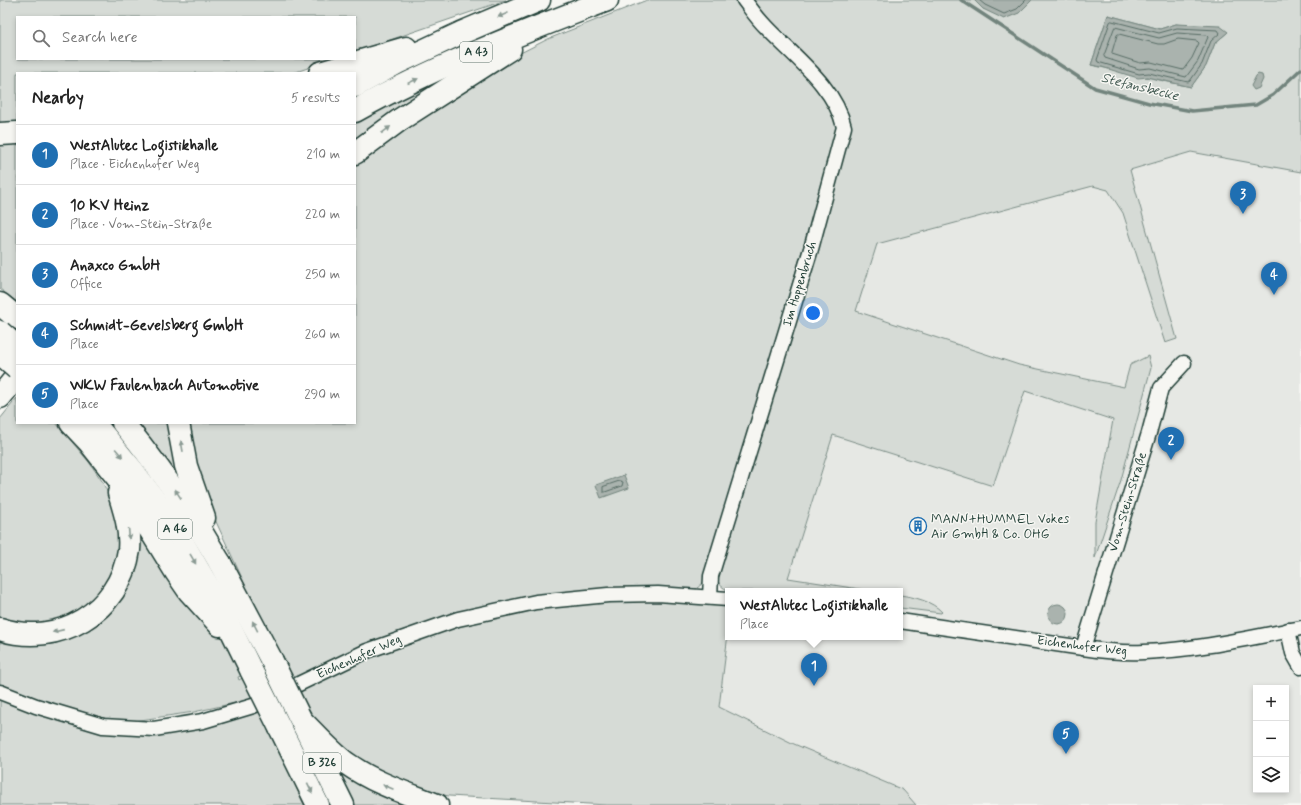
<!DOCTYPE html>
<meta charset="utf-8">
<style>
:root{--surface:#fff;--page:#f6f6f6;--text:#222;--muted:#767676;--line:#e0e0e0;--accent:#1f6fb2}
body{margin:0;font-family:Mynerve,sans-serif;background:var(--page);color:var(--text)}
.controls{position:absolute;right:12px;bottom:12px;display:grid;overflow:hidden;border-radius:0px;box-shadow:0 2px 6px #0003}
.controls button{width:36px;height:36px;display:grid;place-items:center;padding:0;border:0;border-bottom:1px solid var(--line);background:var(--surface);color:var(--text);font:20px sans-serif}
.you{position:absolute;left:813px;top:313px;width:14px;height:14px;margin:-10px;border:3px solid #fff;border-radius:50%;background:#1a73e8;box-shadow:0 0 0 6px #1a73e833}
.badge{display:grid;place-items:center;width:26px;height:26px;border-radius:50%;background:var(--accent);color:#fff;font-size:13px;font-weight:700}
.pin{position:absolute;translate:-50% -33px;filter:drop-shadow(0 1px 2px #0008)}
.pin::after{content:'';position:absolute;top:21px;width:14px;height:12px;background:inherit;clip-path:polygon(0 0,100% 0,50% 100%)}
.popup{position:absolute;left:725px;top:588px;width:178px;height:52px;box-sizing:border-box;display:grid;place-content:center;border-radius:0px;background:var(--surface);filter:drop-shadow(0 1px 3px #0005);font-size:13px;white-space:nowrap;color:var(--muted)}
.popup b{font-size:15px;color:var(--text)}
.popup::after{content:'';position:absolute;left:50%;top:100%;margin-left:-8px;border:8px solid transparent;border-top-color:var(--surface)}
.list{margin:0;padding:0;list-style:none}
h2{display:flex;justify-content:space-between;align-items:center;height:52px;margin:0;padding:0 16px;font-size:17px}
h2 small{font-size:13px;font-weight:400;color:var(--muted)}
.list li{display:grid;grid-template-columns:26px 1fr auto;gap:12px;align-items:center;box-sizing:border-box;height:60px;padding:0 16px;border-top:1px solid var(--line)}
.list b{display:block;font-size:15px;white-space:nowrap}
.list p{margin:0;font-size:13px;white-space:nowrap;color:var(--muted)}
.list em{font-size:13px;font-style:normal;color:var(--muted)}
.icon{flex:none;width:22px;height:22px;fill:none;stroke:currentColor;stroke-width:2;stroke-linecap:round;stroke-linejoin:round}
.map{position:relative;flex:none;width:1301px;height:805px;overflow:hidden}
.search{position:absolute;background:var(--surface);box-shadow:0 2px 6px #0003;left:16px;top:16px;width:340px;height:44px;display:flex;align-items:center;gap:10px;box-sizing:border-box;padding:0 14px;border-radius:0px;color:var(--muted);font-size:15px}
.panel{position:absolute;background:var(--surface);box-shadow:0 2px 6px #0003;left:16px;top:72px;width:340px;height:352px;border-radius:0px}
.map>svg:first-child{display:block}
</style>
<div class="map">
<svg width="1301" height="805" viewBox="0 0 1301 805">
<rect width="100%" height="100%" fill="#f6f6f2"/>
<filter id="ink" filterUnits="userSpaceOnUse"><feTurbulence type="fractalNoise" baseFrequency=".025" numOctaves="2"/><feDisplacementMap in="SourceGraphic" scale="8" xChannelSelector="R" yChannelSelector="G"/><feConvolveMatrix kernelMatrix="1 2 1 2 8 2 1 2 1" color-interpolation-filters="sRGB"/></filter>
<g filter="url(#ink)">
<path fill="#e6e8e4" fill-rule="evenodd" d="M1191 152 1301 172V805H916L903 790 794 744 719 707 728 634V637H900V608L940 613 910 597 900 595V591H872L788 579 833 435 993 486 1025 391 1113 420 1095 522V556L1121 480 1151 368 1130 365 1124 387 1019 365 856 311 877 244 1093 185 1108 190 1123 212 1165 343 1177 339 1130 170ZM1256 688H1286V790H1256Z"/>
<g fill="#d6dbd6" stroke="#7a8c85" fill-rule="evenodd">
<polygon points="0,0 506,0 355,52 355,17 17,17 17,59 334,59 293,73 17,73 17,126 0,126"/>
<path d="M647 0H974L983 9 1019 13 1032 0H1301V172L1191 152 1130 170 1177 339 1165 343 1123 213 1108 190 1093 186 877 244 856 311 1019 365 1124 387 1130 365 1148 356 1151 368 1121 480 1095 558V522L1113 420 1025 391 993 486 833 435 788 578 872 591H735C723 590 719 586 716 575L838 130 703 583 696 589 691 590 536 598 291 681 284 669 212 513 202 486 187 423H355V167L416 117 487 70 548 39ZM1108 15 1160 29 1176 24 1228 32 1215 43 1206 66 1191 87 1091 65Z"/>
<polygon points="486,57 355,144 355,120"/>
<polygon points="17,140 17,302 0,289 0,141"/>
<polygon points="17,398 17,423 56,423 89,462 102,481 113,504 119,531 120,549 110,578 85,608 66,617 38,624 17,623 0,618 0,419"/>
<polygon points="134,423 174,423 192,499"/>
<polygon points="134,517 227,642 246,674 238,677 239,680 245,676 257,698 194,712 127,722 73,713 0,688 0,633 106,609"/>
<path d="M900 595C914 597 932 601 942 612L941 613 900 608Z"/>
<polygon points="661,599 728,604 728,634 719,707 794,744 903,790 916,805 607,805 449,796 422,791 359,765 316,720 297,691 358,661 423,635 498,616 565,604"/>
<polygon points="0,697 102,731 262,708 304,805 0,805"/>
<polygon points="331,758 425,805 351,805"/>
</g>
<g fill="#aab3ae" stroke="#72847d">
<polygon points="974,0 1032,0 1019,13 1004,19 983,9"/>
<polygon points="1108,15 1160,29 1176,24 1220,26 1228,32 1215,43 1206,66 1191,87 1148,77 1138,78 1102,67 1091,65"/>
<polygon points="1258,74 1262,75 1263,79 1259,88 1254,90 1251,86 1256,76"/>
<polygon points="624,475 629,488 601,498 596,485"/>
<circle cx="1058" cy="614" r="10"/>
</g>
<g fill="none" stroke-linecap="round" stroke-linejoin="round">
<g stroke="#576c65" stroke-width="1">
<polyline points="979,0 985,5 1004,14 1017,9 1026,0"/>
<polygon points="1112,21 1159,33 1177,28 1218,30 1220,33 1211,41 1202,64 1190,81 1188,82 1149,73 1139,74 1098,62 1097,60 1110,22"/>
<polygon points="1115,27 1159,38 1177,33 1206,35 1208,37 1198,61 1186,77 1150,68 1139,69 1105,58 1104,56"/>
<polygon points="1119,34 1158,44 1164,44 1178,39 1197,41 1199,43 1192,58 1183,70 1151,62 1140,63 1112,54 1112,52 1117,35"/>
<polygon points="620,481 623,482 622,486 605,492 603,492 603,487"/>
</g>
<polyline stroke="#72847d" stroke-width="3.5" points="961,0 1095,88 1149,103 1192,111 1256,105 1273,95 1301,69"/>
<g stroke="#1f3d34" stroke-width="17">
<g id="street">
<path d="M710 597 711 576 811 249 844 127C835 86 793 56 765 26 757 18 751 9 744 0"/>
<path d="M900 621 1083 648C1103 651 1123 653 1144 652 1197 650 1249 638 1301 628"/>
<polyline points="1288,630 1293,653 1301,667"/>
<polyline points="1083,648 1149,433 1161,388 1184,363"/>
<polyline points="0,692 36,706 103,726 154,729 203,721 253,706 367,651 458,619 536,602 608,595 658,594 728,599"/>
</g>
</g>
<g stroke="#1f3d34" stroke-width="25">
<g id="primary">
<polyline points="220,563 272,661"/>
<polyline points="304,726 343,805"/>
<polyline points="280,728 318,805"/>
</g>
</g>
<g stroke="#1f3d34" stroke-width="25">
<g id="highway">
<polyline points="320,73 406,48"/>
<polyline points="355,86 397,63 461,33 539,0"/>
<path d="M355 111C435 66 522 33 607 0"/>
<polyline points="0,134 17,133"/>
<polyline points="355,153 401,119 510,49"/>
<polyline points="0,304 17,318"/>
<polyline points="0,397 17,376"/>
<polyline points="71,423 89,442 120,481 176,572 189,591 220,625"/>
<polyline points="94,423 134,472 169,519 219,605 252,672"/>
<path d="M123 423C160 467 191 513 220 563"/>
<polyline points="178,423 186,466 204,518"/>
<path d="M0 629C58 648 120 612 129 550 131 531 125 512 119 493"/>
<path d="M302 721C316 735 330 751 346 763 374 783 406 793 437 805"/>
</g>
</g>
<use href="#street" stroke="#f6f6f2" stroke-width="14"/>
<use href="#primary" stroke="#f6f6f2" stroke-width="22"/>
<use href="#highway" stroke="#f6f6f2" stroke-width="22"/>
<g stroke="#1f3d34" stroke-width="25" stroke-linecap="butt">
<polyline id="primary-bridge" points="272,661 300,718"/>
</g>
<g stroke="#1f3d34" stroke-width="25" stroke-linecap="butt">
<g id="highway-bridge">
<polyline points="0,332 17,347"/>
<polyline points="0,354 17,369"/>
<polyline points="252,672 280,728"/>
</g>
</g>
<use href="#primary-bridge" stroke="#f6f6f2" stroke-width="22"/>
<use href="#highway-bridge" stroke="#f6f6f2" stroke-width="22"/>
</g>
<defs><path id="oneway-solid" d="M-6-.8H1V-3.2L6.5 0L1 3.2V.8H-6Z"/></defs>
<g fill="#8a9a93">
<use href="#oneway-solid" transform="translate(503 15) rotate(157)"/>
<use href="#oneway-solid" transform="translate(413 81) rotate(-25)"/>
<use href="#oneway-solid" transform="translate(386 130) rotate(-37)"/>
<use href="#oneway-solid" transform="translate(182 446) rotate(-100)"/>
<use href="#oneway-solid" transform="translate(119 453) rotate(50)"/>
<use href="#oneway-solid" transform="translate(178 494) rotate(-124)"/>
<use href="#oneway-solid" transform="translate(129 534) rotate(86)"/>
<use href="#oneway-solid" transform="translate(193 559) rotate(60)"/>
<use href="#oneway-solid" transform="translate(255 626) rotate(-117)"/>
<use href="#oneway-solid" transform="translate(58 631) rotate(167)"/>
<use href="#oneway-solid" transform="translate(388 787) rotate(-157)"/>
<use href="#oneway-solid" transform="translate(310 788) rotate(64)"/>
</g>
</g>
<defs>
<g id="building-ring" transform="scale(0.9)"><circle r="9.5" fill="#f6f6f2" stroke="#1f6fb2" stroke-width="1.5"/><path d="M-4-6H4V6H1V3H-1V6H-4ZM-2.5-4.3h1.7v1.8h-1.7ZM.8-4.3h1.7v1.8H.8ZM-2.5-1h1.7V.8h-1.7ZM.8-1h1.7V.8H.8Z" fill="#1f6fb2"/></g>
</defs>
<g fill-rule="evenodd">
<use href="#building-ring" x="918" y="526"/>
</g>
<g text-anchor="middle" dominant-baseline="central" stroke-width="3" stroke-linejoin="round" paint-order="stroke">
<g fill="#f6f6f2" stroke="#60746d" stroke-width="1">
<rect x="460" y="42" width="32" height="20" rx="3"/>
<rect x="158" y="519" width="34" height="20" rx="3"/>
<rect x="303" y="753" width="38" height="20" rx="3"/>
</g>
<g font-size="12" font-weight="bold" fill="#1f3d34">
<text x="476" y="52">A 43</text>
<text x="175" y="529">A 46</text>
<text x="322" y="763">B 326</text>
</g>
<g font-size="13" fill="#1f3d34" stroke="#f6f6f2">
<text transform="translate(800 284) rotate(-73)">Im Hoppenbruch</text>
<text transform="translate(1128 502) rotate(-73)">Vom-Stein-Straße</text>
<text transform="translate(1082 646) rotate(7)">Eichenhofer Weg</text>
<text transform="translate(359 657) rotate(-24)">Eichenhofer Weg</text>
</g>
<g font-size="13" fill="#1f3d34" stroke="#f6f6f2" text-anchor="start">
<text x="931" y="519">MANN+HUMMEL Vokes<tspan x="931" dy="15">Air GmbH &amp; Co. OHG</tspan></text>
</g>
<g font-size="14" font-style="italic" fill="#425a52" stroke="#f6f6f2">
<text transform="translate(1140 87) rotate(14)">Stefansbecke</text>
</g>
</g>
</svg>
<div class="controls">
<button>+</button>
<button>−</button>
<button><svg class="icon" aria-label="layers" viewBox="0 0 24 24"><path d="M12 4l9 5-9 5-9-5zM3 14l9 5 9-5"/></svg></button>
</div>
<div class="you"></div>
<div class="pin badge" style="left:814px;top:686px">1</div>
<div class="popup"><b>WestAlutec Logistikhalle</b>Place</div>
<div class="pin badge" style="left:1171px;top:460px">2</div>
<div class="pin badge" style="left:1243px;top:214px">3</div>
<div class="pin badge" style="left:1274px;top:295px">4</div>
<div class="pin badge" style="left:1066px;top:754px">5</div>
<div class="search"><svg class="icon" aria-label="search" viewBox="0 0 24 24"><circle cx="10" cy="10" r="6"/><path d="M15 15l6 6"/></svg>Search here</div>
<section class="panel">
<h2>Nearby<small>5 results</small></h2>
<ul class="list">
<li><span class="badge">1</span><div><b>WestAlutec Logistikhalle</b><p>Place · Eichenhofer Weg</p></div><em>210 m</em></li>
<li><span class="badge">2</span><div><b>10 KV Heinz</b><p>Place · Vom-Stein-Straße</p></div><em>220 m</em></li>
<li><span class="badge">3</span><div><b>Anaxco GmbH</b><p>Office</p></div><em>250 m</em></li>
<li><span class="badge">4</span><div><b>Schmidt-Gevelsberg GmbH</b><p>Place</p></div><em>260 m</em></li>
<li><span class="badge">5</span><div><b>WKW Faulenbach Automotive</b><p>Place</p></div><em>290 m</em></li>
</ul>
</section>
</div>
